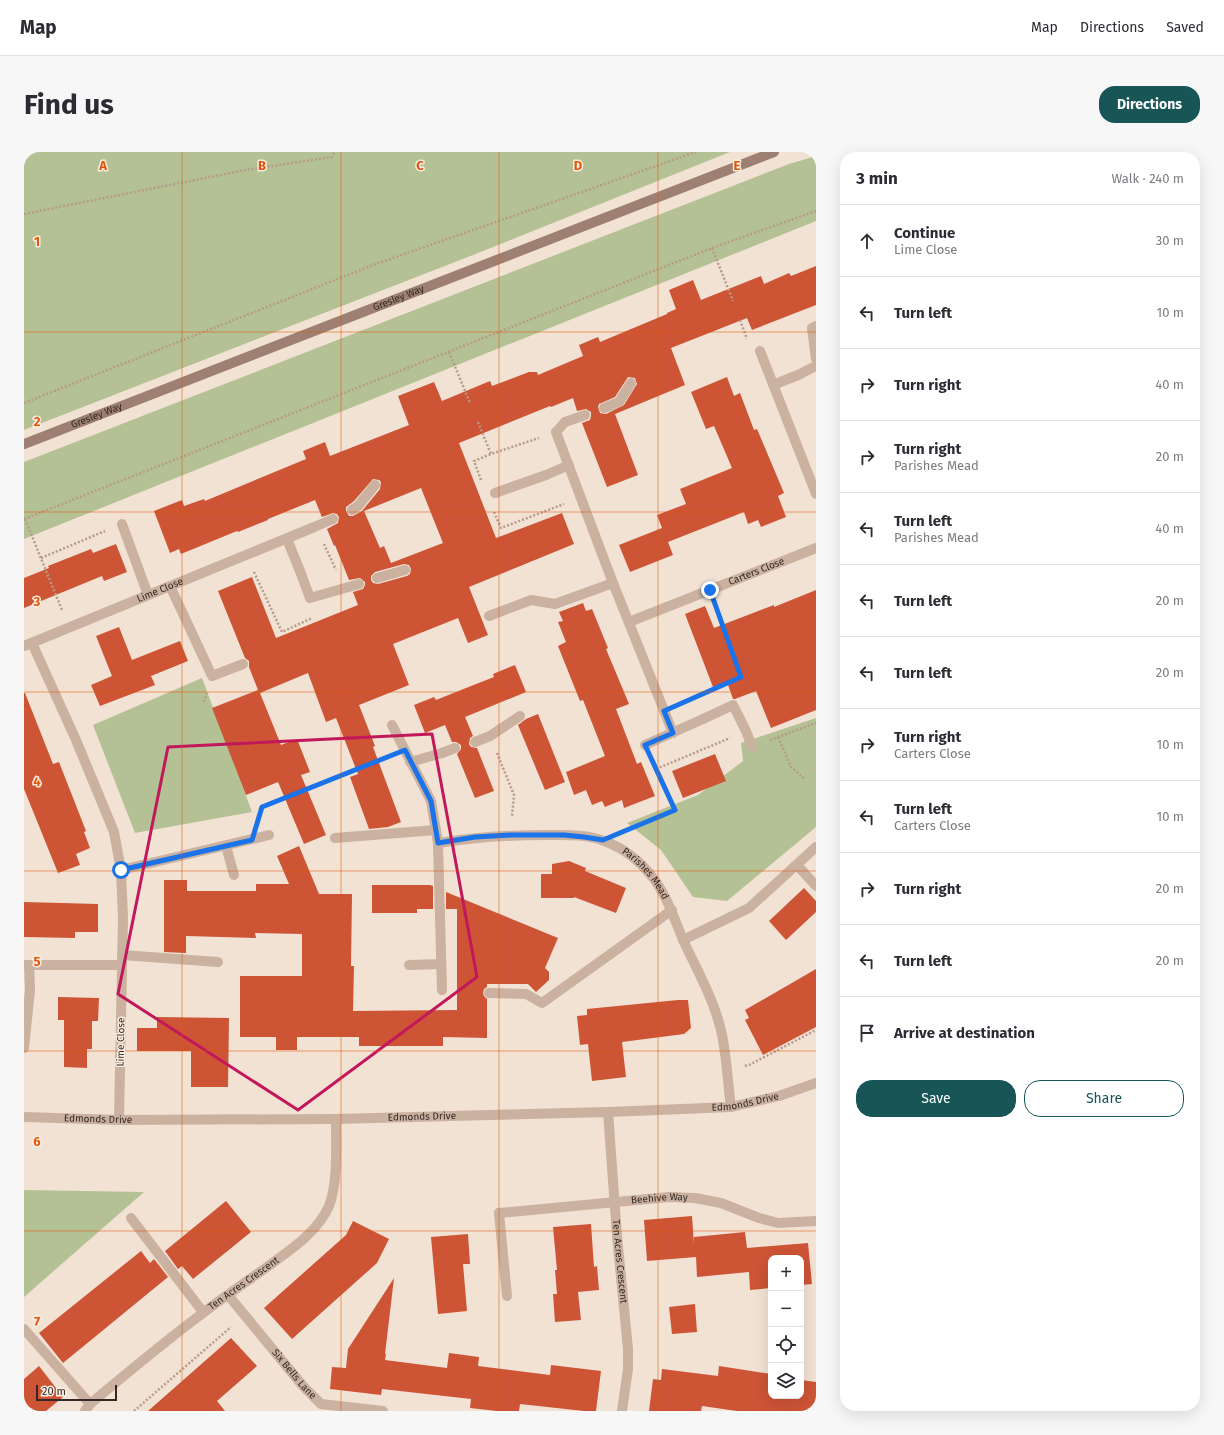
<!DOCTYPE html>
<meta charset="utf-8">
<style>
:root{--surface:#fff;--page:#f7f7f7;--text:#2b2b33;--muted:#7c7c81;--line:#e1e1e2;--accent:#175556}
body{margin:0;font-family:"Fira Sans",sans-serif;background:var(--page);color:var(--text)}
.controls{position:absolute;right:12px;bottom:12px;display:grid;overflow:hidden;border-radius:8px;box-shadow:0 4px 16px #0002}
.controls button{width:36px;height:36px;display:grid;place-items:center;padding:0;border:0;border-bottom:1px solid var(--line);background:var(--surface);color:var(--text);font:20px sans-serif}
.scale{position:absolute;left:12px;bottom:10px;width:81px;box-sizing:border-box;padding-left:4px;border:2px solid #332824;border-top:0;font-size:11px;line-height:14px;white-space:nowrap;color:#332824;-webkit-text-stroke:3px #faede0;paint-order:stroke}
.stop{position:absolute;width:12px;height:12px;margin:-9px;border:3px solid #1a73e8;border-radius:50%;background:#fff}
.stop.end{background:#1a73e8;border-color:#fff;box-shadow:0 1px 4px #0008}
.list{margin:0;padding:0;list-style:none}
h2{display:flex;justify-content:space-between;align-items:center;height:52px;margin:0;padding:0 16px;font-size:17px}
h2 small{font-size:13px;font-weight:400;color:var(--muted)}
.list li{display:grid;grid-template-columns:26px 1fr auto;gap:12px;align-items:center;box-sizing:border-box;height:72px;padding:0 16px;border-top:1px solid var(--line)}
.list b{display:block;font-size:15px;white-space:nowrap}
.list p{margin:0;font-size:13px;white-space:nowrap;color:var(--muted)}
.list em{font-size:13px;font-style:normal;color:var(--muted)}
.actions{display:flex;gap:8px;padding:12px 16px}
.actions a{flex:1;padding:9px 0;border:1px solid var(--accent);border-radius:16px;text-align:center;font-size:14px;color:var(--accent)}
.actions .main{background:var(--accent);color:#fff}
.icon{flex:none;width:22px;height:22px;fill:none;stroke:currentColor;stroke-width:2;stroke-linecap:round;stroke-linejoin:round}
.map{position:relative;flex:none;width:792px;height:1259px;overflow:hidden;border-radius:16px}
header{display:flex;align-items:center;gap:24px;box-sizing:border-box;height:56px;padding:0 20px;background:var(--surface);border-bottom:1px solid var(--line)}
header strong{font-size:19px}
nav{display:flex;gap:22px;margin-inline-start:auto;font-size:14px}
.intro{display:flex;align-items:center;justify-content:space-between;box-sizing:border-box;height:96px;padding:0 24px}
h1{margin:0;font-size:28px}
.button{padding:10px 18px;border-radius:16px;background:var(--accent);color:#fff;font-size:14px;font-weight:700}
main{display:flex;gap:24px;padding:0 24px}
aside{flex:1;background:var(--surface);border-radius:16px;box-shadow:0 4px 16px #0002}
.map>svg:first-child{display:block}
</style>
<header>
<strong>Map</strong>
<nav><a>Map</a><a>Directions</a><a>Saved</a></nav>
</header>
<div class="intro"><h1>Find us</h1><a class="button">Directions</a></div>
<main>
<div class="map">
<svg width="792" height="1259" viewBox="0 0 792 1259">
<rect width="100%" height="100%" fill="#f2e2d4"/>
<g fill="#b4c194">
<polygon points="0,0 706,0 449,103 0,278"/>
<polygon points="792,4 792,69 0,387 0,310 765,12"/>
<polygon points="178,526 228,660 111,681 69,573"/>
<polygon points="792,566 792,675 703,749 669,745 637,698 603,671 674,643 719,609 717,591"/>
<polygon points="0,1038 120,1040 0,1145"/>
</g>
<g fill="#ce5436" fill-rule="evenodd">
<path d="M792 114V153L728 178 723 166 647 196 661 233 591 262 614 323 583 335 558 271 566 268 567 264V260L562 257 553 259 549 246 527 255 526 254 435 291 472 386 538 361 550 392 445 435 464 483 444 491 434 466 369 492 385 533 335 553 351 594 349 595 377 670 364 675 345 677 326 625 334 622 312 566 302 570 284 521 236 541 257 593 273 587 286 620 277 623 302 683 280 692 254 630 222 643 188 556 234 538 225 515V509L221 506 194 439 228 425 252 486 334 453 329 440 339 437 341 433V430L336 426 325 428 311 393 310 394 303 377 314 371 315 365 313 362 309 361 298 365 291 348 244 367V368L214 380 213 379 157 402 155 397 146 401 130 359 158 348 160 354 180 347 181 349 282 307 279 299 301 290 306 304 385 273 374 244 410 230 418 249 466 229 468 234 505 220H513L514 223 559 204 555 193 574 185 576 190 643 162V161L652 157 645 138 669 128 677 148 737 124 740 132 765 121 767 124ZM604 225 611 226 613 232 600 253 582 262 576 261 574 255 575 252 591 245ZM349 327 355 328 357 330 356 337 338 359 329 364H325L322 359V355L330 349ZM397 336 419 391 367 411 360 394 356 396 340 359ZM380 412 385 413 387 417 386 422 383 424 354 432 349 431 347 428V424L351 420Z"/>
<polygon points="703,225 710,244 716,241 730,278 733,277 760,341 754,344 762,365 737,375 734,368 724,372 720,360 644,390 649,403 606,420 595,393 638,376 633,363 662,352 656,337 708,316 690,274 682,277 667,240"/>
<polygon points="92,392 103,420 80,429 78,424 0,456 0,426 25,416 24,414 67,397 69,401"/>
<polygon points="792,438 792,558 747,576 732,539 711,547 709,547 703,530 689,535 661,462 681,454 690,476 750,453 750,455"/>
<polygon points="559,451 562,459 568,457 584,496 582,497 605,552 592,557 613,612 617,610 631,644 600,656 598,648 581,655 578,649 568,653 562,638 550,643 542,620 581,604 559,548 556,549 534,494 542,490 534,470 539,469 535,460"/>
<polygon points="95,475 108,508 156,489 164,509 127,524 131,533 76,554 67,533 88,524 72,484"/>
<polygon points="491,513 502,540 441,565 449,584 446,586 445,592 447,595 453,596 470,639 451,646 433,602 437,597 437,593 432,590 428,590 421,573 401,581 390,553 410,545 412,548 442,536 470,525 469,522"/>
<polygon points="0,541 1,541 29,612 35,610 62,679 60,680 66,696 52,702 56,713 34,721 0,637"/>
<polygon points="514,562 541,630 521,638 494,573 502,567"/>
<polygon points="691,602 702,629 659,646 648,619"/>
<polygon points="275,694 295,742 328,742 327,814 330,814 329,859 433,858 433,757 422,757 422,740 534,786 521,816 525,820 525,828 512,840 504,832 463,832 463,835 460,837 459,841 460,844 463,847 463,886 419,885 419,894 335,894 335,885 273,885 273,898 252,898 252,885 216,885 216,824 278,824 278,782 231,781 232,786 162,784 162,801 140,800 140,728 163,728 163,739 232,739 232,732 265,732 253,704"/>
<polygon points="545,709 562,716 561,719 602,736 592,761 550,745 550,746 517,746 517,722 528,722 528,712"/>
<polygon points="348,733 406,733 409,734 409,757 393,757 393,761 348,761"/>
<polygon points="780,736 792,749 792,760 762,788 745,769"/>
<polygon points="0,750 74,752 74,780 51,780 51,786 0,785"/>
<polygon points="792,817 792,875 739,903 721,868 725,866 721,858"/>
<polygon points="34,845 75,846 74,869 68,869 68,897 63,897 63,916 40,915 40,868 34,868"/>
<polygon points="654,848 664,848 667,876 660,882 598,890 602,925 568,929 564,892 556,893 553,864 563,863 563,857"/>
<polygon points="133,865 205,866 204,935 167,935 167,899 113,899 113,876 133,876"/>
<polygon points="202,1049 227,1080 169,1127 158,1114 154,1117 141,1099"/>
<polygon points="668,1064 670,1092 670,1085 721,1080 723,1096 784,1091 788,1132 777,1133 777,1106 747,1106 747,1136 726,1138 725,1120 673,1125 672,1105 623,1109 620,1068"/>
<polygon points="329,1069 365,1087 353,1111 268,1187 240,1156 322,1083"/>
<polygon points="567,1072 570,1115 573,1114 575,1138 554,1140 557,1168 531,1170 529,1142 533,1142 531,1118 533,1118 529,1075"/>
<polygon points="444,1082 446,1112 439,1112 443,1159 414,1162 407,1085"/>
<polygon points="117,1099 126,1111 130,1107 144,1125 39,1211 15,1181"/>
<polygon points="370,1126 361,1202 362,1202 361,1208 423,1216 425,1201 455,1205 454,1214 526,1223 527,1213 577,1219 572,1259 560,1259 496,1252 495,1259 473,1259 446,1256 447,1247 358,1237 357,1243 306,1237 308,1215 322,1216 324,1197"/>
<polygon points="671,1152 673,1180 648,1182 645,1155"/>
<polygon points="207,1186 233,1214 193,1249 201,1259 124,1259"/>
<polygon points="15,1214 39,1245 22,1259 0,1259 0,1227"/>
<polygon points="695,1214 747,1222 747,1244 777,1244 777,1228 792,1230 792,1259 713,1259 678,1254 677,1259 625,1259 629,1227 637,1228 638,1217 694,1224"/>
</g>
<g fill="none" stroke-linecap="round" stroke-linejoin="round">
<g stroke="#b69b8a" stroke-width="2.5" stroke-dasharray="2 2" stroke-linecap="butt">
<polyline points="0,62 221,18 308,5 310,0"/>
<polyline points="688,96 709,149"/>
<polyline points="716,168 723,187"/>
<polyline points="425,200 446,251"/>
<polyline points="0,251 349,113 672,0"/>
<polyline points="454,270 467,302 515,286"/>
<polyline points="457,328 450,309 467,302"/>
<polyline points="470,360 477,376 540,352"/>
<polyline points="0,367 688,96 792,59"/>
<polyline points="1,367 38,458"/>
<polyline points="300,392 312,418"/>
<polyline points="17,406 81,379"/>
<polyline points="230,420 258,480 288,466"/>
<polyline points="180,550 183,541"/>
<polyline points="657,551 717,525 692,456"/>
<polyline points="754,585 767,615 781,627"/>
<polyline points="746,588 792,571"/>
<polyline points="473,601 490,643 488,665"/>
<polyline points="632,617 706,586"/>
<polyline points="234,666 238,655 363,605"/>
<polyline points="603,678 651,658 629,610"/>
<polyline points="721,914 725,913 792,878"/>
<polyline points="110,1259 207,1175"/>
</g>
<g stroke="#cab1a0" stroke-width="10">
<polyline points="792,174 788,176 792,207"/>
<polyline points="774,223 792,214"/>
<polyline points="580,256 595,250 607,231"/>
<polyline points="532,280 541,270 561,263"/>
<polyline points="471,341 522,323"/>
<polyline points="328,358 334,354 351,333"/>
<polyline points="98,372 124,443"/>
<polyline points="288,376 309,367"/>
<polyline points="276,419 286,446 335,432"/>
<polyline points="353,426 381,418"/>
<polyline points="146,434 188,524 219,512"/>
<polyline points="465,464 507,448 531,452 589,431"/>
<polyline points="679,567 709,553 722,579 728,595"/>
<polyline points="451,590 466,584 496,564"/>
<polyline points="418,601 431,596"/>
<polyline points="311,686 412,678"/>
<polyline points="773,713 792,734"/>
<polyline points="98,803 194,810"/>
<polyline points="465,841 502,842 518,851 648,758"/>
<polyline points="0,896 6,838"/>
<polyline points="475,1061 483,1144"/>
<polyline points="107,1066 179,1160"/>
<polyline points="0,1177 66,1252"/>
</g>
<g stroke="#cab1a0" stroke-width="10">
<polyline points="736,199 792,342"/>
<polyline points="749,233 774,223"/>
<polyline points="532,280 589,431 649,581"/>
<polyline points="522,323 545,313"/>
<polyline points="263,387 276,419"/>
<path id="s1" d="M605 470 792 396"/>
<polyline points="8,491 52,588 90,680 97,718 99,766 95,968"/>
<path id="s2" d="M0 494 288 376"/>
<polyline points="368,573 407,649 414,691 418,838"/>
<polyline points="621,593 679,567"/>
<polyline points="386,610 418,601"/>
<path id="s3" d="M414 691C451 685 486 683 523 683 541 683 563 682 580 689 600 696 617 710 630 727 644 746 651 769 660 790 675 822 693 853 699 888 703 910 704 933 707 955"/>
<polyline points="202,694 210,723"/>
<polyline points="97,718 245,683"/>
<polyline points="659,788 725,756 792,695"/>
<polyline points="0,813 97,813"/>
<polyline points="5,813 6,838"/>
<polyline points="385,813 417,812"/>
<path id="s4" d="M584 960 593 1084 604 1197V1217L598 1259"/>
<path id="s5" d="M0 965 95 968 312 967 584 960 707 955 755 944 792 931"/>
<path id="s6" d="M475 1061 645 1045 671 1046 697 1051 735 1066 754 1071 792 1069"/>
<path id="s7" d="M204 1143 279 1234 297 1252 359 1259"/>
<path id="s8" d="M61 1259 66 1252C103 1221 140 1190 179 1161 200 1145 222 1130 243 1115 266 1098 293 1081 305 1054 314 1032 312 992 312 967"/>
</g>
<path stroke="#9d8071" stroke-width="10" id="s9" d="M0 292 750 0"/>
</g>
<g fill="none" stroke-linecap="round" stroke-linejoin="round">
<polyline stroke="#1a73e8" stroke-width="5" points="97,718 228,688 238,655 381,598 407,649 414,691 451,685 487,683 540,683 560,685 579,688 651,658 621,593 649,581 640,559 717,525 686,438"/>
</g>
<path fill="none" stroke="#c2185b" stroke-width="3" stroke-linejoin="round" d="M408 582 453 825 274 958 94 842 144 595Z"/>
<path fill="none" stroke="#df570d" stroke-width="1" stroke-opacity="0.55" d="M158 0V1259M317 0V1259M475 0V1259M634 0V1259M0 180H792M0 360H792M0 540H792M0 719H792M0 899H792M0 1079H792"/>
<g text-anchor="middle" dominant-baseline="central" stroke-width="3" stroke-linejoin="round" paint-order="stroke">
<g font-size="10" fill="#332824" stroke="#faede0">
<text stroke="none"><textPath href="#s9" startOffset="402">Gresley Way</textPath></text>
<text stroke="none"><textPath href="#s9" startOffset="78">Gresley Way</textPath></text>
<text stroke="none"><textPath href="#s1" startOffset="137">Carters Close</textPath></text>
<text stroke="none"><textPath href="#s2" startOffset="147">Lime Close</textPath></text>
<text stroke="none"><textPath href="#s3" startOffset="221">Parishes Mead</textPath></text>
<text transform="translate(97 890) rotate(-89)">Lime Close</text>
<text stroke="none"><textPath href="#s5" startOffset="722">Edmonds Drive</textPath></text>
<text stroke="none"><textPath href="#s5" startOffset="398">Edmonds Drive</textPath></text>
<text stroke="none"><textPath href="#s5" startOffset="74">Edmonds Drive</textPath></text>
<text stroke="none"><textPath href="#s6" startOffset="161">Beehive Way</textPath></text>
<text stroke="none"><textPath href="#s4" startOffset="150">Ten Acres Crescent</textPath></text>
<text stroke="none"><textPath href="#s8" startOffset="204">Ten Acres Crescent</textPath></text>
<text stroke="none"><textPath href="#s7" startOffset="103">Six Bells Lane</textPath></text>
</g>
</g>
<g font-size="13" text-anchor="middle" font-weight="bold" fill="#df570d" stroke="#faede0" stroke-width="3" stroke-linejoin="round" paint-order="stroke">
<text x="79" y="18">A</text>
<text x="238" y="18">B</text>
<text x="396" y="18">C</text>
<text x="554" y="18">D</text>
<text x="713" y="18">E</text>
<text x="13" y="94">1</text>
<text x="13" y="274">2</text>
<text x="13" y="454">3</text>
<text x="13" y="634">4</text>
<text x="13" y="814">5</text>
<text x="13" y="994">6</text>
<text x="13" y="1174">7</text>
</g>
</svg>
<div class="controls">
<button>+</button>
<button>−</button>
<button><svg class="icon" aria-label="locate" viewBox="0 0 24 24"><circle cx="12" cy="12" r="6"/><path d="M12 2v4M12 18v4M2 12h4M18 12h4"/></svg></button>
<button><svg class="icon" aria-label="layers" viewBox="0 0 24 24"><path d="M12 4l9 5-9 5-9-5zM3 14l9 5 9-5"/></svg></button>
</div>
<div class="scale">20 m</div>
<div class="stop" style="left:97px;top:718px"></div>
<div class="stop end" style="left:686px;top:438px"></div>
</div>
<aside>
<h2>3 min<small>Walk · 240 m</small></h2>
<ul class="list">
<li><svg class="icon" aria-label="ahead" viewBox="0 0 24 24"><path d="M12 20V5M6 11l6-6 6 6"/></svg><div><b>Continue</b><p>Lime Close</p></div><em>30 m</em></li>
<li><svg class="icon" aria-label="left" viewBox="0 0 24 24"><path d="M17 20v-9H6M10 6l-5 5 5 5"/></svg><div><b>Turn left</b></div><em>10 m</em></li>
<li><svg class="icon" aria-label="right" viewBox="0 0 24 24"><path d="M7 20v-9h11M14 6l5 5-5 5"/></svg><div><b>Turn right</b></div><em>40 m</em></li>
<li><svg class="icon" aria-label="right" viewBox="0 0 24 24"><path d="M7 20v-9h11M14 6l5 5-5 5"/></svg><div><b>Turn right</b><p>Parishes Mead</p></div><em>20 m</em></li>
<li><svg class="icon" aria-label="left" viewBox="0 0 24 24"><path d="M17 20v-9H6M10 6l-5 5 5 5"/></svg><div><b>Turn left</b><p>Parishes Mead</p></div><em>40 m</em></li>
<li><svg class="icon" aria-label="left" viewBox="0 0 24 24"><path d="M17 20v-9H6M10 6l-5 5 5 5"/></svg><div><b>Turn left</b></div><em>20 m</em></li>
<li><svg class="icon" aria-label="left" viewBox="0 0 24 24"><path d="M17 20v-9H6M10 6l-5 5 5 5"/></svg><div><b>Turn left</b></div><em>20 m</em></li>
<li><svg class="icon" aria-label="right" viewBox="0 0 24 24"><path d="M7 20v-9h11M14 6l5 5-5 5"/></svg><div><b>Turn right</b><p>Carters Close</p></div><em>10 m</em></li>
<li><svg class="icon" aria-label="left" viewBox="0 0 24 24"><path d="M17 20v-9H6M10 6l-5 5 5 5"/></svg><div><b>Turn left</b><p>Carters Close</p></div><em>10 m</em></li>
<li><svg class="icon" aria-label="right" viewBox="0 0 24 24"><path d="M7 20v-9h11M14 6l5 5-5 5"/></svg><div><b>Turn right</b></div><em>20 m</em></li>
<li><svg class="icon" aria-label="left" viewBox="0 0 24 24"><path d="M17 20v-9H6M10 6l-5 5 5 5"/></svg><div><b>Turn left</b></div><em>20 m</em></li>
<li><svg class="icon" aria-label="arrive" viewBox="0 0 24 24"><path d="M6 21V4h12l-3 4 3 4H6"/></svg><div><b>Arrive at destination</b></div></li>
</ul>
<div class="actions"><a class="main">Save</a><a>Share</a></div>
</aside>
</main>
